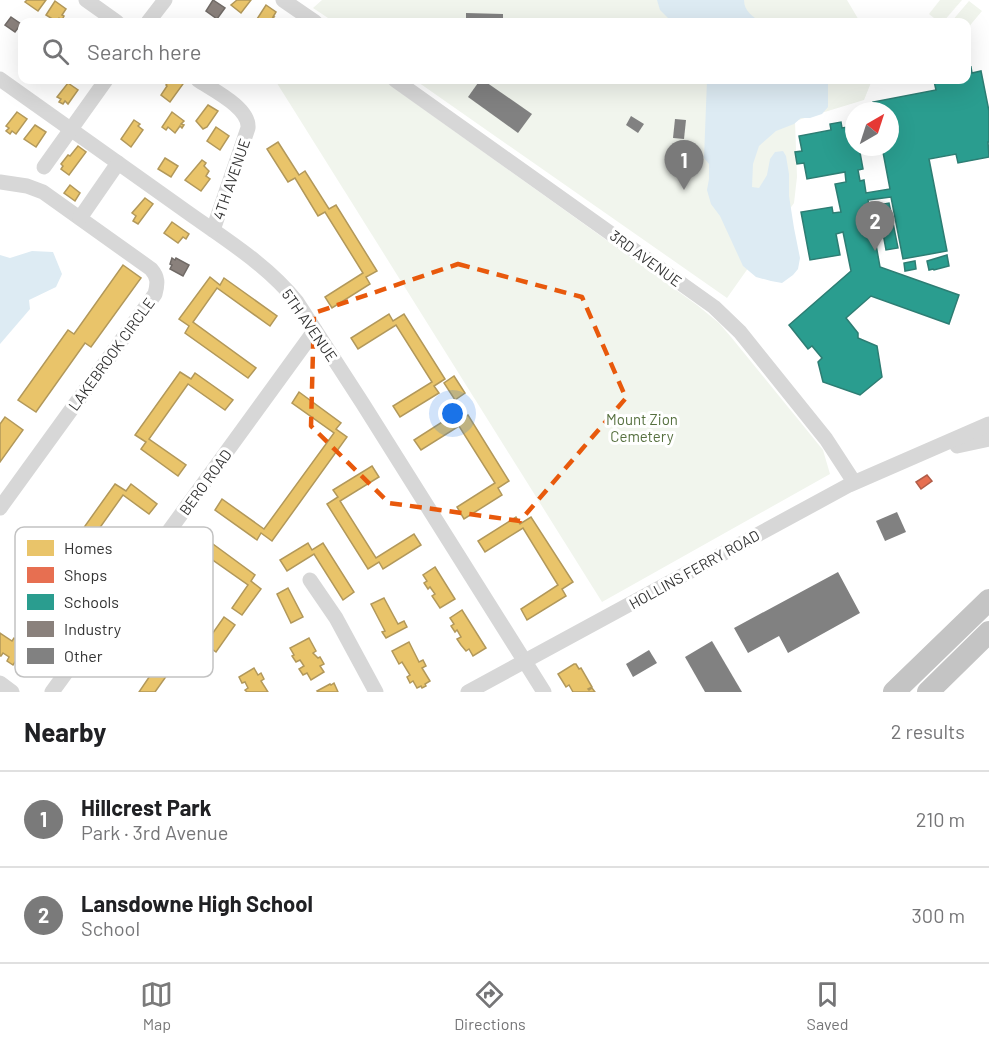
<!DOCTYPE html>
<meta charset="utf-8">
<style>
:root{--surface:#fff;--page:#f2f2f2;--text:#202124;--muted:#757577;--line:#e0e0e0;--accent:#7a7a7a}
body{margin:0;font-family:Barlow,sans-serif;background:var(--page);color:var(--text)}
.compass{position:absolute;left:845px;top:102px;width:54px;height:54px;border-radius:50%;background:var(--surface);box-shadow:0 6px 24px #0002;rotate:39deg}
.you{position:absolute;left:453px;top:414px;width:21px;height:21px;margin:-15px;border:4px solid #fff;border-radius:50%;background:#1a73e8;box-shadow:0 0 0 9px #1a73e833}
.badge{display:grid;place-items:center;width:39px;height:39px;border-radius:50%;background:var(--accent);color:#fff;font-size:20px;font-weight:700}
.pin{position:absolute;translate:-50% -50px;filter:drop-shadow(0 2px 3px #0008)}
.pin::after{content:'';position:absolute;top:32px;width:21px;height:18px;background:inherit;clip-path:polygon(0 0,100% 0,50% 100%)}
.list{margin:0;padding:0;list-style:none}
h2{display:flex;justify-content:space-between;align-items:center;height:78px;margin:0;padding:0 24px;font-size:26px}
h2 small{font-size:20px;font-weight:400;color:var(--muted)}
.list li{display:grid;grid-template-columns:39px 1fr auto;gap:18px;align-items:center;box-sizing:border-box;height:96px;padding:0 24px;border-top:2px solid var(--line)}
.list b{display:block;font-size:22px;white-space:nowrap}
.list p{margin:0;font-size:20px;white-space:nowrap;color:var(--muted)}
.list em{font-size:20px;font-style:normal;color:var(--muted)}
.icon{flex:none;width:33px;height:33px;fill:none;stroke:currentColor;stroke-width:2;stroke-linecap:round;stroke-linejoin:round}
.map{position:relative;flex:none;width:989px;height:692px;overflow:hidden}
.search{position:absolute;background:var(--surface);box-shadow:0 6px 24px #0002;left:18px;right:18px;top:18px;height:66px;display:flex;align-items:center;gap:15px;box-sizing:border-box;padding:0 21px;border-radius:12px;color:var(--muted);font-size:22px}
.sheet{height:270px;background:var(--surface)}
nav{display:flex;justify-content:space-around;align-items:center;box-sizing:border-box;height:84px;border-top:2px solid var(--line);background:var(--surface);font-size:16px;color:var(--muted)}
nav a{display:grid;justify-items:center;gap:3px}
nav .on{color:var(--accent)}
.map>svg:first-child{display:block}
</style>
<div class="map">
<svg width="989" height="692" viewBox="0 0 989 692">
<rect width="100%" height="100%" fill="#fff"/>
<g fill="#f1f5ed">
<polygon points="322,0 847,0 860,22 334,22 313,8"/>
<polygon points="940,0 962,0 943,22 939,22 929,14"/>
<polygon points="969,1 982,11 967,29 966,22 951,22"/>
<polygon points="275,80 383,80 697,305 719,323 731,337 823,450 830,474 602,602"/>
<polygon points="415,80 872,80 864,100 795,121 797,177 794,203 727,298"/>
</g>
<g fill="#ddebf3">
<path d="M657 0H744C744 11 753 17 761 22H682L668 18 660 10Z"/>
<polygon points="707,80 828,80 828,107 822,114 810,118 801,118 794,124 776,131 759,146 753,164 752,187 759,188 767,175 770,159 775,152 783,151 786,156 789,174 789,196 794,228 800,258 798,269 793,275 782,283 771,281 756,277 743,266 720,216 711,204 707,190 709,179 709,164 704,158"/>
<polygon points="32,251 53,252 62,274 56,287 29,300 30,309 0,344 0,255 10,258"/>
</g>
<g fill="#e9c46a" stroke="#b2985a" stroke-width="1.5">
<polygon points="27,0 46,0 38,11 25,2"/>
<polygon points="237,0 251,0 241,13 231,5"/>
<polygon points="55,1 66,9 62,15 64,16 62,20 59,18 57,22 46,15"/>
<polygon points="266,5 276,12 273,17 274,17 270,22 259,22 260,21 257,19"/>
<polygon points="170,80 178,80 183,84 170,102 161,95 167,86 166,85"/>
<polygon points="68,83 78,90 68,104 65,101 63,104 59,102 61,99 57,97"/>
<polygon points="208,105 218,111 207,127 203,129 196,121"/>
<polygon points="17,112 27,119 16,134 12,131 10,134 6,131 9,128 6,126"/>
<polygon points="172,112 184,121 181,124 184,125 182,128 180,126 175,133 168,127 166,130 162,127"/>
<polygon points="134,120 140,124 138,126 143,130 131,147 121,139"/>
<polygon points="35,125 46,132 36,147 24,139"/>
<polygon points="216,127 229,136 220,150 207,141"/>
<polygon points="278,142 299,175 305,171 329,209 336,205 377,271 366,277 370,284 332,308 325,297 363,273 325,212 318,216 295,178 288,182 267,149"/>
<polygon points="78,146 86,152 69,175 61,169 63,166 61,164 68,155 70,156"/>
<polygon points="165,158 178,166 171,177 158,169"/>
<polygon points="202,160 206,163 204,166 209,171 206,176 210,179 201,191 185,180"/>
<polygon points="70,185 80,193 75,201 64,193"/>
<polygon points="145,198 153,204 138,224 133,221 136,216 132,213"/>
<polygon points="172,222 189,234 186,239 183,237 178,243 164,233"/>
<polygon points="123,265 141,278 91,347 85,343 36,412 18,400 68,330 74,334"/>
<polygon points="210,277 220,285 224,278 277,316 270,326 217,288 193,322 256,368 248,378 185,333 189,326 179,319"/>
<polygon points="389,314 393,321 404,314 445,379 434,386 439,393 400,417 393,406 432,382 396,325 358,349 351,338"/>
<polygon points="180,372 191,379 195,373 233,400 225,410 188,384 149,439 186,465 178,476 141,449 146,442 135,435"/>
<polygon points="454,376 465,393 455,400 444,383"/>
<polygon points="299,392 341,423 336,429 347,437 272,541 261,533 257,540 215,510 222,499 264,529 334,433 292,403"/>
<polygon points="453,415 457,422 468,415 509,481 498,488 502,495 464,519 457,507 495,483 459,426 421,450 414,440"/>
<polygon points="5,417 23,430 0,462 0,424"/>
<polygon points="372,466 379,477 340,501 376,558 414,534 421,545 383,569 379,562 368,569 327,504 338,497 333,490"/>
<polygon points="115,484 126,491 131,484 157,504 149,514 123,495 84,550 110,569 102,580 76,561 80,554 70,547"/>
<polygon points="516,517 520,524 531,517 573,582 562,589 566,596 527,620 521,609 558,585 523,528 485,552 478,541"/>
<polygon points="198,533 255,575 251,581 261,589 242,615 232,608 248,585 190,544"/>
<polygon points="308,543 312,550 323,543 354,592 343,600 314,554 287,571 280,560"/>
<polygon points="435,567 455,599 440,608 432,596 435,594 430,587 428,589 424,583 427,581 423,575"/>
<polygon points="288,588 303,617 291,623 277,594"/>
<polygon points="384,598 398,624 404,621 407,627 386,638 382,632 385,631 371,604"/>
<polygon points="151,599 208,640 224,617 235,625 216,652 205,644 201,651 143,609"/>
<polygon points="462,610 486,648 473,656 469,649 466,651 461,645 457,639 461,637 457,630 455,632 451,626 454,624 450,618"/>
<polygon points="127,630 165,657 160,663 170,671 155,692 139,692 156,667 120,641"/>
<polygon points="0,633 12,641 14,638 20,643 26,647 24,650 30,654 32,651 38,656 36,659 42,663 33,675 15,662 13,665 7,661 9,657 3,653 1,656 0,656"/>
<polygon points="309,638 316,651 313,653 318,658 320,657 324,664 320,666 324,672 311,680 307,673 303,675 299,669 304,666 300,660 296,662 292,656 294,655 290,648"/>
<polygon points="409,642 419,662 423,660 426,666 422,668 430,681 425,684 426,686 422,688 421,686 417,688 413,681 410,683 407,677 410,675 402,662 399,664 392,651"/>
<polygon points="574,664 576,664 579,669 581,668 592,687 588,689 589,690 592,688 595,692 573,692 569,685 566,687 558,674"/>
<polygon points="254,668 258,675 261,673 264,679 261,681 268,692 247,692 245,690 248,688 245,682 242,683 239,677"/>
<polygon points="334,683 338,692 318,692 317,691 330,684 331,685"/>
</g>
<polygon fill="#e76f51" stroke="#b15d48" stroke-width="1.5" points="927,475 932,481 921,489 916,482"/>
<g fill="#2a9d8f" stroke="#2d7d73" stroke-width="1.5">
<polygon points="971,67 972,73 981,71 989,111 989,142 988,142 989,157 958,163 956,154 929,159 947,251 903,259 891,197 868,200 880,267 959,295 949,324 871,296 846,318 858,333 858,338 877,346 882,377 860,395 823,382 818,362 822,358 812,346 808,349 789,325 851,271 843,232 836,234 840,255 810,260 801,212 832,207 833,213 841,212 835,184 846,182 845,172 807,179 804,163 797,164 795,152 802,151 799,136 831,130 830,124 841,122 842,128 854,126 854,147 859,147 863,169 858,170 860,181 864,180 866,193 890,189 882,147 890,147 890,111 875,111 873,102 936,90 934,81 966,80 966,68"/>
<polygon points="889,203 898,248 886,250 878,205"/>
<polygon points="947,255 949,266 934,270 933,269 929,270 927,261"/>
<polygon points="915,261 916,269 905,271 904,263"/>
</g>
<g fill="#8a817c" stroke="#706a66" stroke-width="1.5">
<polygon points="213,0 225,8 217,19 206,11"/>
<polygon points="11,17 21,24 15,32 5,25"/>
<polygon points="172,258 175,260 176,258 189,265 183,276 170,269 172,265 170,264"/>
</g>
<g fill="#818181">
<polygon points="466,13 503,14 503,22 466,22"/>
<polygon points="480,80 483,80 532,114 518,133 468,97"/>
<polygon points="631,116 644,124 638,133 626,125"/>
<polygon points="675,119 686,120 684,139 673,138"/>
<polygon points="897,512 906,532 885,541 876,521"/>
<polygon points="838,572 860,613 788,653 779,636 748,653 734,628"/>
<polygon points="712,641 742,692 705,692 685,657"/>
<polygon points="649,650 657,663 633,677 626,664"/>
</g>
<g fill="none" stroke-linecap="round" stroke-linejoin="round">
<g stroke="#d7d7d7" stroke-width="15">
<polyline points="86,0 117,22"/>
<polyline points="283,0 315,22"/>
<polyline points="148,22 165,0"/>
<path d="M0 79C60 122 120 164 180 207 220 236 266 263 297 302L363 404 544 692"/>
<path d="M198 80C213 90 250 108 248 128L213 230"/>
<polyline points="395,80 714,307 740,332 826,439 854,482"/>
<polyline points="44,167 106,80"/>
<path d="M0 182 27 186 43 192 151 269C158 277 158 283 155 294L0 508"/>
<polyline points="80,218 118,163"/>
<polyline points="957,446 989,439"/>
<polyline points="310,580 336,618 376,692"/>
<polyline points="0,683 12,692"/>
<polyline points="52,692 315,330"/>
<polyline points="468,692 849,485 989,424"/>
</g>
<g stroke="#c4c4c4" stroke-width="22">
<polyline points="894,692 989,600"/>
<polyline points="928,692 989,632"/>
</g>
</g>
<path fill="none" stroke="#e8590c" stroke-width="4.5" stroke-dasharray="12 8" stroke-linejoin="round" d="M458 264 582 297 626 398 520 521 389 503 311 426 314 313Z"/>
<g text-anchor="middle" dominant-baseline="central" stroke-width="6" stroke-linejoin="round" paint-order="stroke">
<g font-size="15" fill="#333" stroke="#fff">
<text transform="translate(231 179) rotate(-71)">4TH AVENUE</text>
<text transform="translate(646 258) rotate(36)">3RD AVENUE</text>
<text transform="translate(310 325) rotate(55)">5TH AVENUE</text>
<text transform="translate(111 354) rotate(-54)">LAKEBROOK CIRCLE</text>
<text transform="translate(205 482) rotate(-54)">BERO ROAD</text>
<text transform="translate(694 569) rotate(-29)">HOLLINS FERRY ROAD</text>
</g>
<g font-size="15" fill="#56703f" stroke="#fff">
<text x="642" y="419">Mount Zion<tspan x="642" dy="17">Cemetery</tspan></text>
</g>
</g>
<rect x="15" y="527" width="198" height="150" rx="9" fill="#fff" stroke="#c2c2c2" stroke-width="1.5"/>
<rect x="27" y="540" width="27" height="16" fill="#e9c46a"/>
<rect x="27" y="567" width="27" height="16" fill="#e76f51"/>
<rect x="27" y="594" width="27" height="16" fill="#2a9d8f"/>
<rect x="27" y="621" width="27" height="16" fill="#8a817c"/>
<rect x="27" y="648" width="27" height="16" fill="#818181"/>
<g font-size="16" fill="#333">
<text x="64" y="554">Homes</text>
<text x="64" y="581">Shops</text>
<text x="64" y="608">Schools</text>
<text x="64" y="635">Industry</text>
<text x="64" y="662">Other</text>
</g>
</svg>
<svg class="compass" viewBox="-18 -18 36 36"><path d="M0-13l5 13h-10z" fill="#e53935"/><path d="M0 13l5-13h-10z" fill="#757577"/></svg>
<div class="you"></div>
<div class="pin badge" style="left:684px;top:190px">1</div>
<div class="pin badge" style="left:875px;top:251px">2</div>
<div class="search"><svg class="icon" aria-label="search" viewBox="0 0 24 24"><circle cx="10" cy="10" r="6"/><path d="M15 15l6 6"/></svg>Search here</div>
</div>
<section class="sheet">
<h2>Nearby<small>2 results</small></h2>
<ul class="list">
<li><span class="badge">1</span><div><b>Hillcrest Park</b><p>Park · 3rd Avenue</p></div><em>210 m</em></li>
<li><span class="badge">2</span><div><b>Lansdowne High School</b><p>School</p></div><em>300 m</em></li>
</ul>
</section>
<nav>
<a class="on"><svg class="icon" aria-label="map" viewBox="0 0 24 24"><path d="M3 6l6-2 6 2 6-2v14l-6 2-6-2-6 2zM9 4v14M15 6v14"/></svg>Map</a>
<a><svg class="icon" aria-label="directions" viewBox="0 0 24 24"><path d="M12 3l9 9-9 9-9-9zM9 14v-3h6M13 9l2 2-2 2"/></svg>Directions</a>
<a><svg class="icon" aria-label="saved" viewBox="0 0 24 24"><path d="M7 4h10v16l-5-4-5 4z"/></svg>Saved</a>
</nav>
